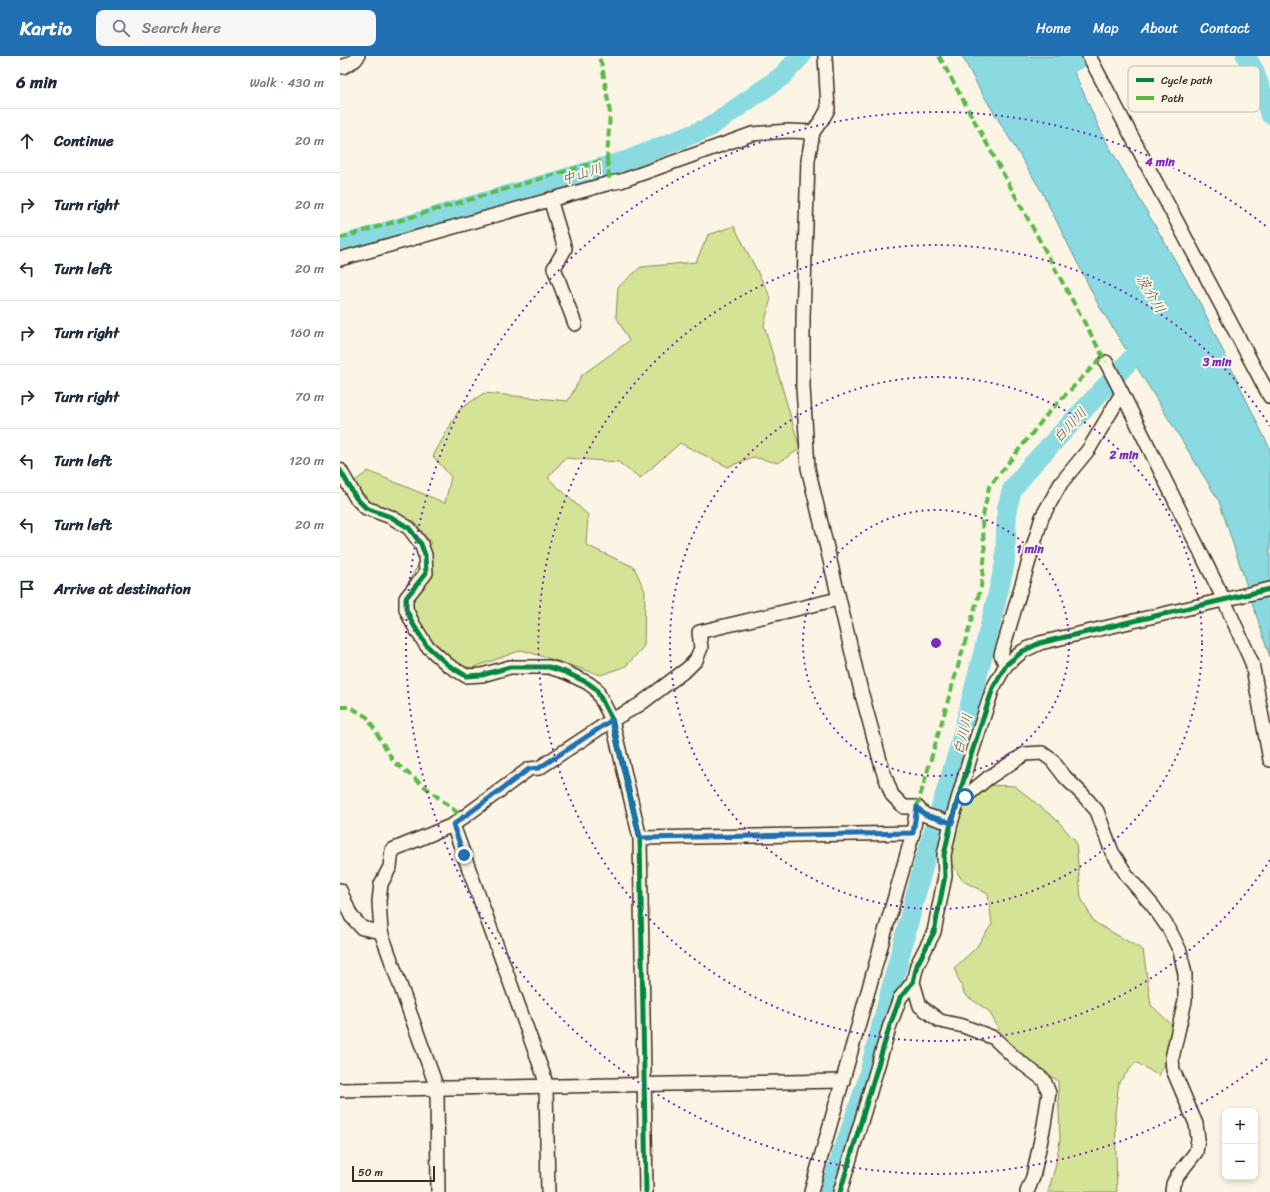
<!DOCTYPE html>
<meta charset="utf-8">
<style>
:root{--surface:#fff;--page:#f6f6f7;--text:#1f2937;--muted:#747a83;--line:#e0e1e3;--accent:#1f6fb2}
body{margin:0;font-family:Sriracha,"Klee One",sans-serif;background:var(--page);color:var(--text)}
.controls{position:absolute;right:12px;bottom:12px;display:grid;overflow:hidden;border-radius:8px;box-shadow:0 2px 6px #0003}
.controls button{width:36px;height:36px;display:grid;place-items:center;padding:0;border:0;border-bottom:1px solid var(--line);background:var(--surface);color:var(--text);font:20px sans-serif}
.scale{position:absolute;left:12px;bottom:10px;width:83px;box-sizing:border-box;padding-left:4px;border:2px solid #3b2a1e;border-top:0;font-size:11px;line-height:14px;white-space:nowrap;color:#3b2a1e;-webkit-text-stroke:3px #fcf5e5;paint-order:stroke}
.stop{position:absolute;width:12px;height:12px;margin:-9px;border:3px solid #1f6fb2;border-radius:50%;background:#fff}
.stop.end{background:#1f6fb2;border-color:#fff;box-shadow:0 1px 4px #0008}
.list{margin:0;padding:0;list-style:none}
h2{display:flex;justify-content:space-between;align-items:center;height:52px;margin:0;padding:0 16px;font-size:17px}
h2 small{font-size:13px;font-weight:400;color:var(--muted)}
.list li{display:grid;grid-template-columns:26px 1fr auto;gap:12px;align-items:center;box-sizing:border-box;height:64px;padding:0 16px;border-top:1px solid var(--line)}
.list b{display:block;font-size:15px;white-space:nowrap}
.list em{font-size:13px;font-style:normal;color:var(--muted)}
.icon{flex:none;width:22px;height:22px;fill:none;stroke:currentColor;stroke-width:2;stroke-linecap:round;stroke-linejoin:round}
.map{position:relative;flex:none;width:930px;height:1136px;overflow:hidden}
header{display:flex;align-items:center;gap:24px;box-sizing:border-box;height:56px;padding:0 20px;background:var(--accent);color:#fff}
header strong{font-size:19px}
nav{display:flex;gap:22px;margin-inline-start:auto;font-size:14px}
.search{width:280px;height:36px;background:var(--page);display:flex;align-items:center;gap:10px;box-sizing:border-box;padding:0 14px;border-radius:8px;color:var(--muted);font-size:15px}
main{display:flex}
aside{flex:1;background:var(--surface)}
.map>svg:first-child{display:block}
</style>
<header>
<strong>Kartio</strong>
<div class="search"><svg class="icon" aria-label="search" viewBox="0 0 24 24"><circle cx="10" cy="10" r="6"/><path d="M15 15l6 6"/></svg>Search here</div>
<nav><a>Home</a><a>Map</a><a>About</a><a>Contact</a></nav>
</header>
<main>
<aside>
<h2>6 min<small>Walk · 430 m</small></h2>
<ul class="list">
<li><svg class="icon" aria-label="ahead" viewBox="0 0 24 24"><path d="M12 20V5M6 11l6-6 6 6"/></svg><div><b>Continue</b></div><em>20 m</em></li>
<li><svg class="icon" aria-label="right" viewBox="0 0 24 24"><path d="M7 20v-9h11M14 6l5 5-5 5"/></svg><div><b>Turn right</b></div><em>20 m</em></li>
<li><svg class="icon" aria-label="left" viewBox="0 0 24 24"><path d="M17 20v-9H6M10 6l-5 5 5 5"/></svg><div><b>Turn left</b></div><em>20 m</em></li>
<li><svg class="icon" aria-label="right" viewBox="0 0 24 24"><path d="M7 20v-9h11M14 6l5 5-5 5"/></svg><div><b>Turn right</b></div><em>160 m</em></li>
<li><svg class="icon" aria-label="right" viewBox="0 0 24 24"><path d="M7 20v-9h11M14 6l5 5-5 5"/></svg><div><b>Turn right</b></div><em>70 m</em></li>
<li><svg class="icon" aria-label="left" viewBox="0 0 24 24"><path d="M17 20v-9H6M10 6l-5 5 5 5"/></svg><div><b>Turn left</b></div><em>120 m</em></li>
<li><svg class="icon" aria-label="left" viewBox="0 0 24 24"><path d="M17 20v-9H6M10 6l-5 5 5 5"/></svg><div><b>Turn left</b></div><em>20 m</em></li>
<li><svg class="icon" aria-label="arrive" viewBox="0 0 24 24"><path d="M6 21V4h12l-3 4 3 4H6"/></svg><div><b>Arrive at destination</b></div></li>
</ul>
</aside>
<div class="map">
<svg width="930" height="1136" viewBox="0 0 930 1136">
<rect width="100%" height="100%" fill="#fcf5e5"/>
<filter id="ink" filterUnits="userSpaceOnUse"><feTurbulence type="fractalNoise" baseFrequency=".025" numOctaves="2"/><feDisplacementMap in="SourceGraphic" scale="8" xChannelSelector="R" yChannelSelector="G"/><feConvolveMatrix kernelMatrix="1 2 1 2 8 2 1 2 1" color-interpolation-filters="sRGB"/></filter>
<g filter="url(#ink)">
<g fill="#d5e396" stroke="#88865a">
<polygon points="394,170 431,242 424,269 460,393 438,407 413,401 388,411 340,387 300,422 278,406 225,402 208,422 248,459 246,489 294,511 305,535 304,590 286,610 261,619 182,594 132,612 108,607 69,567 61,539 91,487 74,465 22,454 6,432 28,415 105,447 111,421 93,400 119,354 144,337 228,345 242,319 289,285 276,260 278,231 301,211 356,206 368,179"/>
<polygon points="645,729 675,730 718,765 736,786 741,842 754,866 803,894 811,949 832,969 830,996 819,1020 796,1006 779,1026 775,1056 777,1136 708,1136 715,1112 720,1084 718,1025 683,1000 660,976 649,955 625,939 614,912 635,893 652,868 648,838 623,825 607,802 614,770 624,747"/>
</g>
<polygon fill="#89dae1" stroke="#6a9493" points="622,0 727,0 763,80 861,249 930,393 930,601 879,445 758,248 702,136 639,32"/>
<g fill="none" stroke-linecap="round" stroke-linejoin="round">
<g stroke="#89dae1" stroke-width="20">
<polyline points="906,0 914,15 930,58"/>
<polyline points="706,19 744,0"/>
<polyline points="0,190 130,150 288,104 368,72 441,21 461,0"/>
<polyline points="489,1136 526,1029 584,807 619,693 653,558 665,507 667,452 672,434 690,411 810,283"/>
</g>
<g stroke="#3b2a1e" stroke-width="16">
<g id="minor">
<polyline points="485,0 488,53 483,62 473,76 468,104 463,262 463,331 468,412 521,635 543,715 552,739 564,751 577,751 585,759 611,767"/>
<polyline points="749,0 930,341"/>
<polyline points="0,10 3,11 15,4 18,0"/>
<polyline points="210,143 225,193 214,212 235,268"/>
<polyline points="0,203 270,127 281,125 412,78 448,75 473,76"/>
<polyline points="766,306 782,337 884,544 912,607 930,704"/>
<polyline points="0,414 16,442 26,452 51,461 69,472 81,488 85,499 86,517 66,542 66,553 73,568 86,589 108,609 126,620 142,619 170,611 209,611 225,616 248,627 256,633 272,664 300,782 306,1136"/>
<polyline points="666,609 661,599 702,461 721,427 749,393 782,337"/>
<polyline points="618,744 625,741 648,722 685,698 702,697 712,704 725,721 744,740 757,755 772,796 788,821 813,850 829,873 840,895 845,918 845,945 832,1002 833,1014 856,1068 858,1083 856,1096 838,1119 833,1128 832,1136"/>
<polyline points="113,769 204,1020 206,1031 208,1136"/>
<polyline points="300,782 573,777"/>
<polyline points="0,834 11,860 22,872 41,876 39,845 41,828 50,811 52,794 113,769 189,713 199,712 272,664 299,649 347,613 356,604 361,592 359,576 498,543"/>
<polyline points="41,876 97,1032 98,1136"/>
<polyline points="573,926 580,950 600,965 623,970 654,982 675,1002 704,1024 709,1037 704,1069 693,1121 687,1136"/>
<polyline points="0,1034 503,1025"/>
<polyline points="471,1136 573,777 577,751"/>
<polyline points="500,1136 550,969 560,942 573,926 577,909 594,876 605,820 604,799 611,767 631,699 653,632 666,609 683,595 700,587 930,533"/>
</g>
</g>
<use href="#minor" stroke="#fcf5e5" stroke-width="13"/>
<g stroke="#58b947" stroke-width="4" stroke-dasharray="8 4" stroke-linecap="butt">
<polyline points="599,0 766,306"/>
<polyline points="267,103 270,127"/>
<polyline points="0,182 267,103 270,57 262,9 258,0"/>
<polyline points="0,651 10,651 27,661 54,706 124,762"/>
<polyline points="577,751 641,531 645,498 642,465 649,431 709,356 762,301"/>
</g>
<g stroke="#fcf5e5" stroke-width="8">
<g id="cycleway">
<polyline points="0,414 16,442 26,452 51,461 69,472 81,488 85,499 86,517 66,542 66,553 73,568 86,589 108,609 126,620 142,619 170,611 209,611 225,616 248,627 256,633 272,664 300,782 306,1136"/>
<polyline points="500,1136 550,969 560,942 573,926 577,909 594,876 605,820 604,799 611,767 631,699 653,632 666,609 683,595 700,587 930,533"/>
</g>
</g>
<use href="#cycleway" stroke="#00873e" stroke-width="5"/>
</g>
</g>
<g fill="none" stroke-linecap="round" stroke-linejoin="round" filter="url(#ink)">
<polyline stroke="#1f6fb2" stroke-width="5" points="124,799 113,769 189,713 199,712 272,664 300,782 573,777 577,751 585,759 612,767 618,744 625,741"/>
</g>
<g fill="none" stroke="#7b2cbf" stroke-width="2" stroke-dasharray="2 4">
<circle cx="596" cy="587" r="133"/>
<circle cx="596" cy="587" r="266"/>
<path d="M930 804A398 398 0 1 1 930 370"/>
<path d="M927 1003A531 531 0 1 1 927 171"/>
</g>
<g text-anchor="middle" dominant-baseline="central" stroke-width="4" stroke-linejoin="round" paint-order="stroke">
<g font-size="14" font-style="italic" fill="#4e564f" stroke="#fcf5e5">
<text transform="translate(242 118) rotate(-17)">中山川</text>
<text transform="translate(811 238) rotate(60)">波介川</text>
<text transform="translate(730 369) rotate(-47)">白川川</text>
<text transform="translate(623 678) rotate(-76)">白川川</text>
</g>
</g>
<rect x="788" y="10" width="132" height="46" rx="6" fill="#fcf5e5" stroke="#c2b8a9" stroke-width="1"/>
<rect x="796" y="22" width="18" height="4" fill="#00873e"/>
<rect x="796" y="40" width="18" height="4" fill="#58b947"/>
<g font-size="11" fill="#3b2a1e">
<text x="821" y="28">Cycle path</text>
<text x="821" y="46">Path</text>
</g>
<circle cx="596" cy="587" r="6" fill="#7b2cbf" stroke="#fcf5e5" stroke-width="2"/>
<g font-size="12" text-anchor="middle" font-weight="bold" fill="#7b2cbf" stroke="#fcf5e5" stroke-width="4" stroke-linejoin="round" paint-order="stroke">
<text x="820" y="110">4 min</text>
<text x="877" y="310">3 min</text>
<text x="784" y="403">2 min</text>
<text x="690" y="497">1 min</text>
</g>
</svg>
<div class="controls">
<button>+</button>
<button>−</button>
</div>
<div class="scale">50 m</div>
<div class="stop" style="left:625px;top:741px"></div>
<div class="stop end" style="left:124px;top:799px"></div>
</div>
</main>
